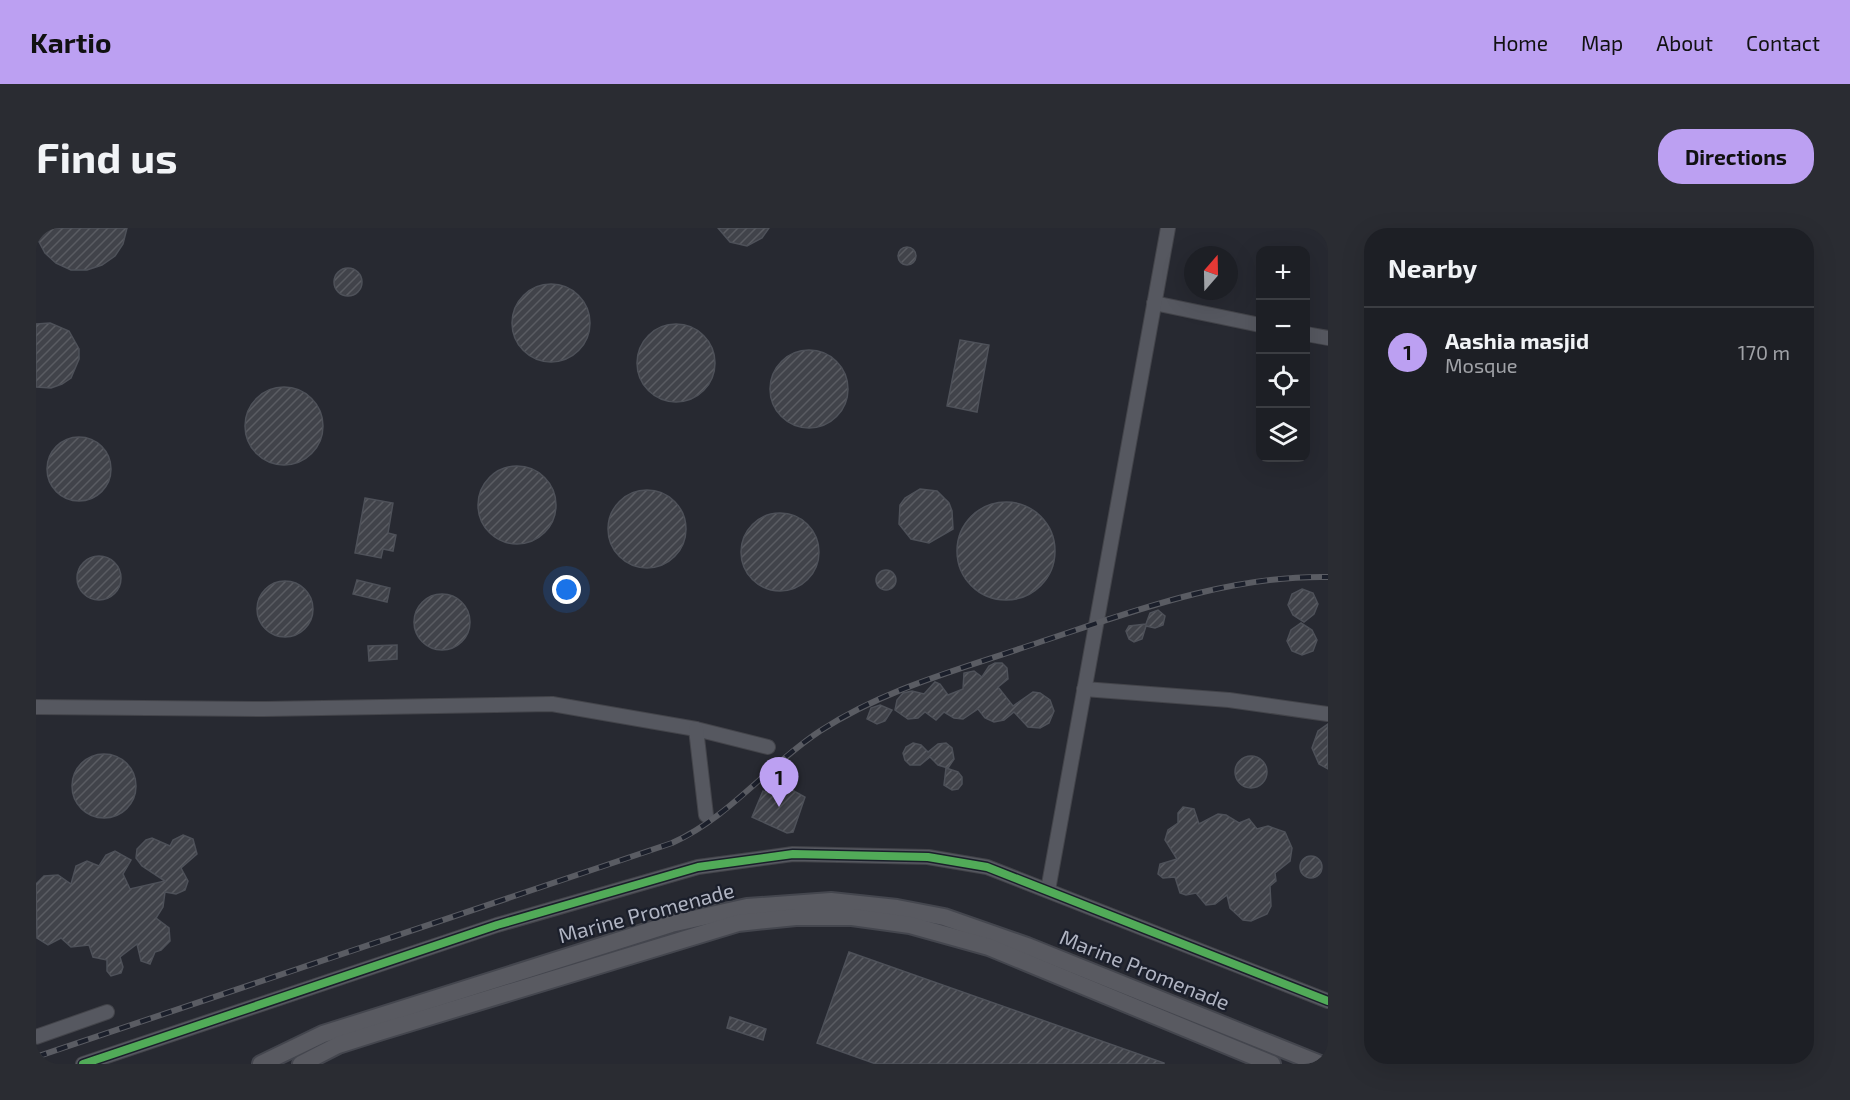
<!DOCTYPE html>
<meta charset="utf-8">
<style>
:root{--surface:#1d1f25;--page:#2a2c32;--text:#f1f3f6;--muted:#a0a2a7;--line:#3b3d42;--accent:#bca0f2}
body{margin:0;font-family:"Exo 2",sans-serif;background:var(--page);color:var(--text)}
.controls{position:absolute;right:18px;top:18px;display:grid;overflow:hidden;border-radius:12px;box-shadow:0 6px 24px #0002}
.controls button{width:54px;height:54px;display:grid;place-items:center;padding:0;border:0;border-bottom:2px solid var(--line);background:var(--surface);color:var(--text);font:30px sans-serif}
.compass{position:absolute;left:1148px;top:18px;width:54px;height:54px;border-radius:50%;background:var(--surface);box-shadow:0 6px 24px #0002;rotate:20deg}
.you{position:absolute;left:531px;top:362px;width:21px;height:21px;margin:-15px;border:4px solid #fff;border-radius:50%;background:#1a73e8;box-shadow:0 0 0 9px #1a73e833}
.badge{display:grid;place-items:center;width:39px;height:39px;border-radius:50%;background:var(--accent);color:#111;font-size:20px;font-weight:700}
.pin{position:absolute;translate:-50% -50px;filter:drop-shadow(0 2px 3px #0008)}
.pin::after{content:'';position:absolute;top:32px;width:21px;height:18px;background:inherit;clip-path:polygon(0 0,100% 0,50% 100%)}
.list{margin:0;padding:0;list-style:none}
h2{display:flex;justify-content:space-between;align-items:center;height:78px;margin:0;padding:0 24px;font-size:26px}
h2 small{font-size:20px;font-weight:400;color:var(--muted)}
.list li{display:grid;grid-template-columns:39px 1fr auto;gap:18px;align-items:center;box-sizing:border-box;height:90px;padding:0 24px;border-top:2px solid var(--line)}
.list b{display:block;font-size:22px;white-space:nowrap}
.list p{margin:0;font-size:20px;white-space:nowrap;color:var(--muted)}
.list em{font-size:20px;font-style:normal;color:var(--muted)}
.icon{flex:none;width:33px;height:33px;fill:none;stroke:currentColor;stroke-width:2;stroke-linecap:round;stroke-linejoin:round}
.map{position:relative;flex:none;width:1292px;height:836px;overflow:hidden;border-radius:24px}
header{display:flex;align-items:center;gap:36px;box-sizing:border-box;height:84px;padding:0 30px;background:var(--accent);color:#111}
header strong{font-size:28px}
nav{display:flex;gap:33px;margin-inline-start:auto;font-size:21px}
.intro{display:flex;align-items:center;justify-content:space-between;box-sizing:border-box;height:144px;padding:0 36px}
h1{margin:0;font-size:42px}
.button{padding:15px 27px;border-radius:24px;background:var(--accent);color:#111;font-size:21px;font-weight:700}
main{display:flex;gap:36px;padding:0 36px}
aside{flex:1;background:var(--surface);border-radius:24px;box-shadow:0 6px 24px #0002}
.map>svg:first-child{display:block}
</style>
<header>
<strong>Kartio</strong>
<nav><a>Home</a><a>Map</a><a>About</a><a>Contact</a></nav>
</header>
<div class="intro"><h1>Find us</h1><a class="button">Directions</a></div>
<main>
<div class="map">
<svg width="1292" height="836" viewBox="0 0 1292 836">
<defs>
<pattern id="building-hatch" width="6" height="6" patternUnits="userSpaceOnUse" patternTransform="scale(1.5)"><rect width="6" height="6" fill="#41434a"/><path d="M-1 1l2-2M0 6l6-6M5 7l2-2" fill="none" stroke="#5a5c62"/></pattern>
</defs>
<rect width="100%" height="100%" fill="#272931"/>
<g fill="url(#building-hatch)" stroke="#4e5159" stroke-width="1.5">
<polygon points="0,0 91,0 87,16 79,28 66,37 51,42 35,42 20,35 9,25 1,10"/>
<polygon points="682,0 733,0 726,10 711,18 694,14"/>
<circle cx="871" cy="28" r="9"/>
<circle cx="312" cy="54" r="14"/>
<circle cx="515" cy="95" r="39"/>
<polygon points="14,95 33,103 43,121 43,131 35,150 26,156 15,160 0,159 0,96"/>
<circle cx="640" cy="135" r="39"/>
<polygon points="924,112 953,117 941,184 911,178"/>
<circle cx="773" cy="161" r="39"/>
<circle cx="248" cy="198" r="39"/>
<circle cx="43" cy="241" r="32"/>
<circle cx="481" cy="277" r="39"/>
<polygon points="884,261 901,263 913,275 916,283 917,301 893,315 875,311 863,296 864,277 869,270"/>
<circle cx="611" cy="301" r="39"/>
<polygon points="329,270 357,275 352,305 360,307 357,323 347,321 345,330 319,325"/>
<circle cx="970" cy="323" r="49"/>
<circle cx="744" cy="324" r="39"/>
<circle cx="63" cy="350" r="22"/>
<circle cx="850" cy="352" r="10"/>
<polygon points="321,352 354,360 351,374 317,366"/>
<circle cx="249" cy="381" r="28"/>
<polygon points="1266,361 1277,365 1282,376 1278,386 1268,394 1257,387 1252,377 1256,366"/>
<circle cx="406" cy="394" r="28"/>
<polygon points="1122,382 1129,388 1127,397 1119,400 1110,398 1106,411 1098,414 1093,411 1090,403 1093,398 1110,396 1114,385"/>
<polygon points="1265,395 1276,402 1281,412 1277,423 1266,427 1256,423 1251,413 1255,402"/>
<polygon points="361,417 361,431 333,433 332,418"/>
<polygon points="959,435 966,435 971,440 972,451 962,459 977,478 997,464 1004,465 1014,472 1018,483 1013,495 1004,500 992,499 978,484 968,492 958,494 949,490 942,481 927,491 918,490 908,484 900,492 889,484 882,490 872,491 859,482 861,472 867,465 876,463 888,466 899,454 904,456 912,467 927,461 928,445 938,443 946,449 953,438"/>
<polygon points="844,477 856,482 849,493 841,496 831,491 835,480"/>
<polygon points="1292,496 1292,541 1283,536 1276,520 1282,503"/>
<polygon points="877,515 885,517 892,524 902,516 910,515 916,520 918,531 912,540 902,537 894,529 884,537 874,537 869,532 867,525 870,519"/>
<circle cx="68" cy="558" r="32"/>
<circle cx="1215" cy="544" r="16"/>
<polygon points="910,540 922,544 926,549 926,556 922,561 916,562 908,557"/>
<polygon points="742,547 758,553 756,562 769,569 757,604 751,605 716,589 727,563 732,565 738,549"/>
<polygon points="1147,579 1158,581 1163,596 1182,586 1190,587 1203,595 1213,591 1221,601 1232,598 1249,604 1256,620 1254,633 1239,645 1240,653 1234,658 1235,678 1231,686 1215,693 1207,692 1194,680 1191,667 1179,676 1170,677 1160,665 1150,667 1144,665 1139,649 1127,650 1122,646 1124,636 1141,631 1129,612 1132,602 1142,595 1142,585"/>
<polygon points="147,607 157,611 161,626 145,640 152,653 149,662 140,666 129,664 127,679 120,690 133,700 134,713 125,722 119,724 114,736 105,733 101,716 84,729 87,739 85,745 75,748 71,743 71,732 57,729 53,717 35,719 25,710 12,717 1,710 0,656 8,648 22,647 35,656 40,638 51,633 63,638 70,627 79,623 95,632 87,646 94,661 129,653 106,638 100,630 101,621 110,612 116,610 134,618 137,612"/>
<circle cx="1275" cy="639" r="11"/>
<polygon points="813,724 1128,835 1128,836 840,836 781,815"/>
<polygon points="694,789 730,801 727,812 691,800"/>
</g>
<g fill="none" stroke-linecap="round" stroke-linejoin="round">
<g stroke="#43444a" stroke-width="16">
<g id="minor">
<polyline points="1118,75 1224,97"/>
<polyline points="1270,106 1292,110"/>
<polyline points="1048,461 1193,472 1292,486"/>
<polyline points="0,479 229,481 516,476 660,501 732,519"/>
<polyline points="660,501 670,587"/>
<polyline points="1012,662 1132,0"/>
<polyline points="0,809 71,784"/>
<polyline points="47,836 461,697 662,639 757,626 892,629 951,639 1292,773"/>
</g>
</g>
<g stroke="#44464e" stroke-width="20">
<g id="major">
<polyline points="225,836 287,806 635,696 711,679 795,673 861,680 908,689 991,718 1284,836"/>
<polyline points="265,836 302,817 343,804 702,695 760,689 816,689 874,697 953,719 1236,836"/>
</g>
</g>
<use href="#minor" stroke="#565860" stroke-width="14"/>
<use href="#major" stroke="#595a61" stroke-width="16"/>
<g stroke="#5a5c63" stroke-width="6">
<path id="rail" d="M0 829 636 615C694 589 732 537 784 503 847 462 918 443 989 419 1087 387 1188 347 1292 349"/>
</g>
<use href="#rail" stroke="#1b1f2b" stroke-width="4" stroke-dasharray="11" stroke-linecap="butt"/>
<g stroke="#1b1f2b" stroke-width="11">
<polyline id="cycleway" points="47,836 461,697 662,639 757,626 892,629 951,639 1292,773"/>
</g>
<use href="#cycleway" stroke="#51ab58" stroke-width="8"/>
</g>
<g text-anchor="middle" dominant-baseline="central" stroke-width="4.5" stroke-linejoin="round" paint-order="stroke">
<g font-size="21" fill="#b0b4c2" stroke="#1b1f2b">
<text transform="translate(610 684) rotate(-15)">Marine Promenade</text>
<text transform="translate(1109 741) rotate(22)">Marine Promenade</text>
</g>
</g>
</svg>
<div class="controls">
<button>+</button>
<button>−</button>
<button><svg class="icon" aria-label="locate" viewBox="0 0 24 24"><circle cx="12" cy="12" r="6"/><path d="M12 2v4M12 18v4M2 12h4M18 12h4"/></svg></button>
<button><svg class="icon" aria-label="layers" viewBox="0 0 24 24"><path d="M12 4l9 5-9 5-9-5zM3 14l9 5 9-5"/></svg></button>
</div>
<svg class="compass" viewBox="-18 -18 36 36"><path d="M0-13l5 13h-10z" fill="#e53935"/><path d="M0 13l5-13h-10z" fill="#a0a2a7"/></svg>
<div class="you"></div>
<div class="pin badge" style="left:743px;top:579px">1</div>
</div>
<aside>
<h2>Nearby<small></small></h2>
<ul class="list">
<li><span class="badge">1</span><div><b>Aashia masjid</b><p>Mosque</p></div><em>170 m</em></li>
</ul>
</aside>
</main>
